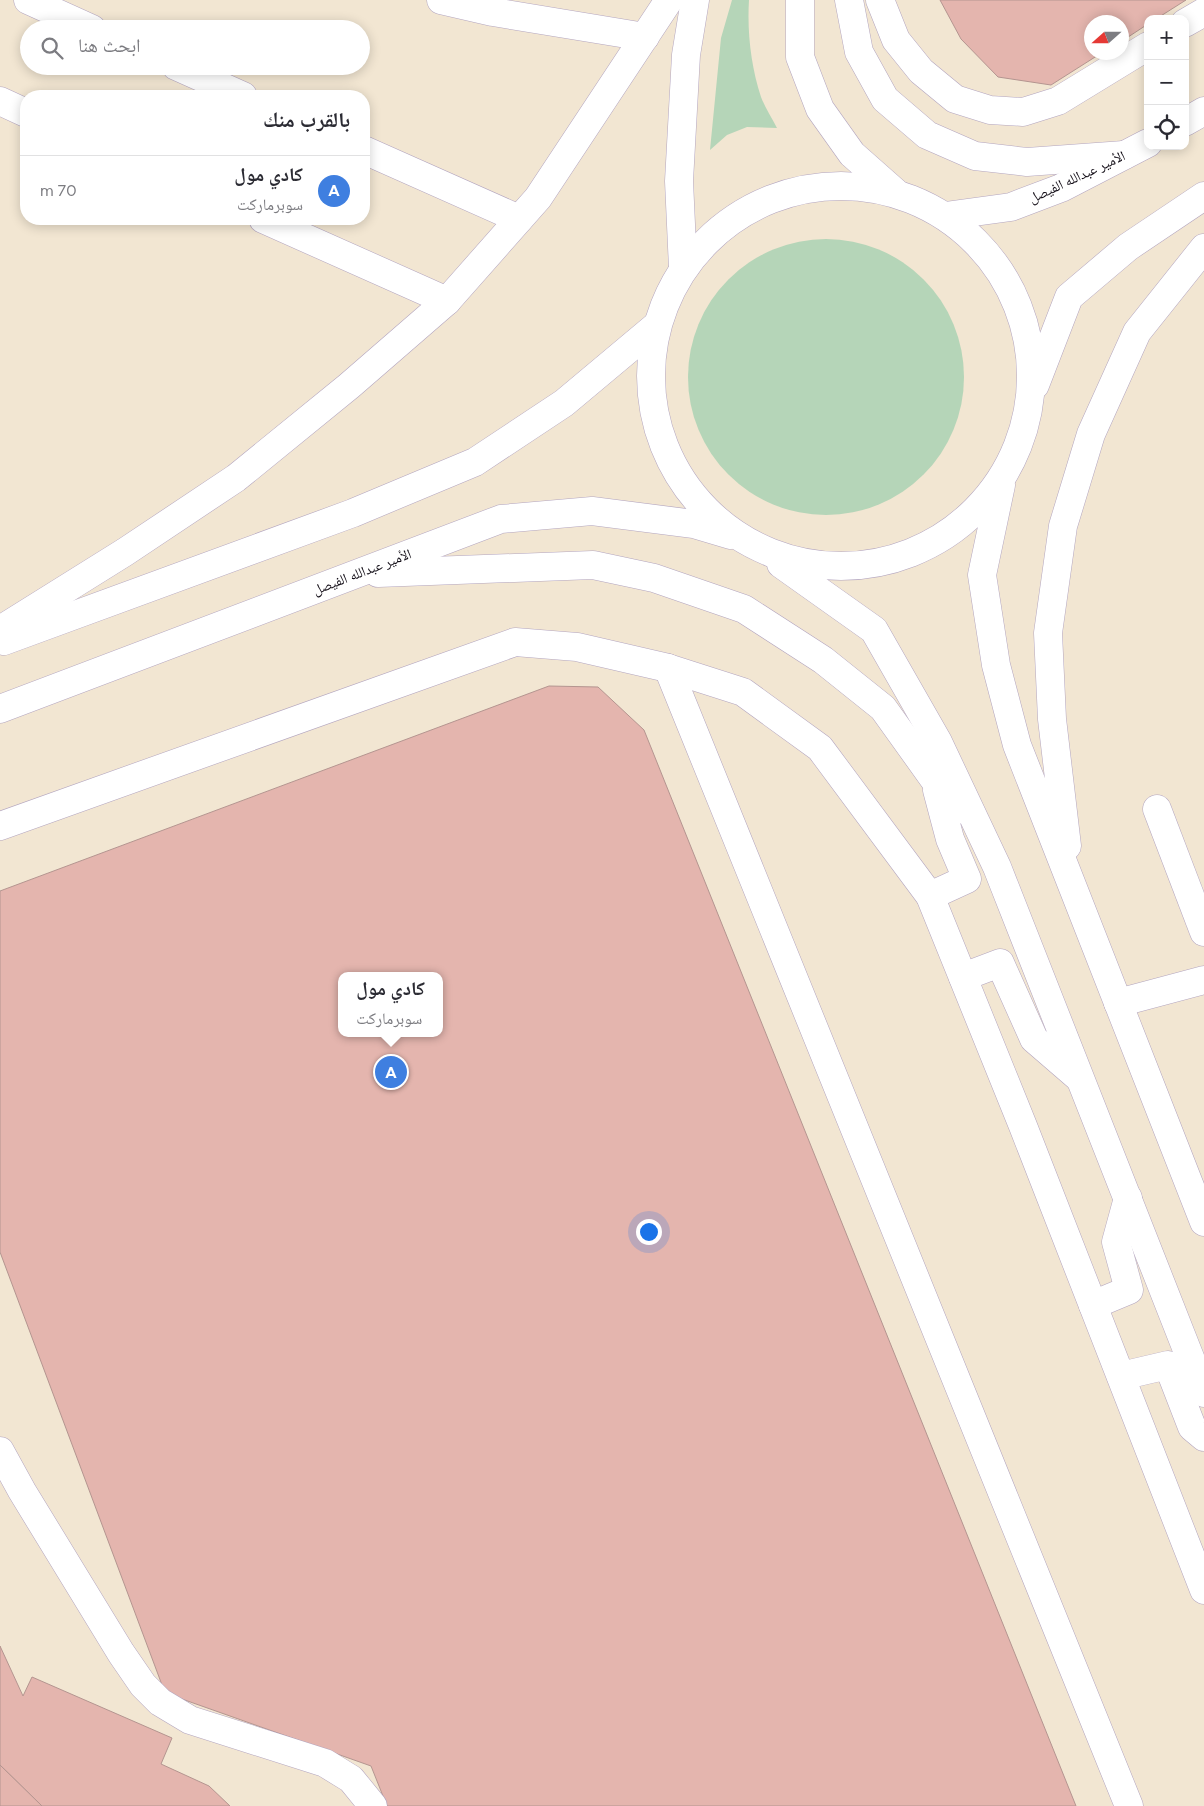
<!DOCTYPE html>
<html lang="ar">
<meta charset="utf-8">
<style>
:root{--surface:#fff;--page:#f2f2f3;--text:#2b2b33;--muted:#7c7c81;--line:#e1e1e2;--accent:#3d8584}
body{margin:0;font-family:Figtree,"Noto Naskh Arabic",sans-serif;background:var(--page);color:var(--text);direction:rtl}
.controls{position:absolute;right:15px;top:15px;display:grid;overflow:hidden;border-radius:10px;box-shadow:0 2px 12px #0003}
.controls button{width:45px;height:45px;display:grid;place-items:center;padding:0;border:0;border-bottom:1px solid var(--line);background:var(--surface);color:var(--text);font:25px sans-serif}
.compass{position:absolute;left:1084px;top:15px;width:45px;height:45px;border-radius:50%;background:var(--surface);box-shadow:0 2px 12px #0003;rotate:249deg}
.you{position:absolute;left:648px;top:1231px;width:18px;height:18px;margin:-12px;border:4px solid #fff;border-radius:50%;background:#1a73e8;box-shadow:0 0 0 8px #1a73e833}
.badge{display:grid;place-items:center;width:32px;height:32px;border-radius:50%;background:var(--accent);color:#fff;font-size:16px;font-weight:700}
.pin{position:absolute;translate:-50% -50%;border:2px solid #fff;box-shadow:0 1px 5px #0006}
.popup{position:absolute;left:338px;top:972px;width:105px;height:65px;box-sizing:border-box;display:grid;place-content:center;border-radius:10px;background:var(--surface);filter:drop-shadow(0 1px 4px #0005);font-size:16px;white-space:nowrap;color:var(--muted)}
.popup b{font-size:19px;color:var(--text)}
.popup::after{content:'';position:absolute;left:50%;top:100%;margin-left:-10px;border:10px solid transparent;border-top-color:var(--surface)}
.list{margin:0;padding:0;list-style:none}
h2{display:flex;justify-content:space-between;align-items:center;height:65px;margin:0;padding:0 20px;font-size:21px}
h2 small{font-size:16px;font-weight:400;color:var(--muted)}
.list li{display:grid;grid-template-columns:32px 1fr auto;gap:15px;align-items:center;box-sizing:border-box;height:70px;padding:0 20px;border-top:1px solid var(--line)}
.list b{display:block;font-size:19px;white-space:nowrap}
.list p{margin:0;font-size:16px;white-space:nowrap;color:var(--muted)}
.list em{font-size:16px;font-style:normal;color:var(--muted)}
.icon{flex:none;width:28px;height:28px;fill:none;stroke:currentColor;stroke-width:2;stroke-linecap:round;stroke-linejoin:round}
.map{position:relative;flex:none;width:1204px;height:1806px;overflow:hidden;direction:ltr}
.search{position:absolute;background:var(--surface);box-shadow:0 2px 12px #0003;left:20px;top:20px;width:350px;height:55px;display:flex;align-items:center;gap:12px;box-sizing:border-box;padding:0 18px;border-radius:28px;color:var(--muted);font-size:19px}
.panel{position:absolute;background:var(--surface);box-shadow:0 2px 12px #0003;left:20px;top:90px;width:350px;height:135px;border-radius:20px;direction:rtl}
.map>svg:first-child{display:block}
</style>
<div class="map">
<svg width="1204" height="1806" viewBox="0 0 1204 1806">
<rect width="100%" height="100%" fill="#f6eefe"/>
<path fill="#f2e6d2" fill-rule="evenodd" d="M0 0H1204V1806H0ZM1148 19H1185V146H1148ZM1092 22H1122V52H1092ZM29 29H361V66H29ZM26 96H364V219H26ZM342 976H440V1033H342Z"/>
<g fill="#b5d5b8">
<path d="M732 0H749C747 32 751 66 761 97 765 108 772 118 777 128L747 127 727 135 710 150 721 38Z"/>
<circle cx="826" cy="377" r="138"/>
</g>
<g fill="#e4b5ae" stroke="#b49590" fill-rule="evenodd">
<polygon points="940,0 1186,0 1156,19 1148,19 1148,24 1122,41 1122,22 1092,22 1092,52 1103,52 1051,85 998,77 961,39"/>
<path d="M549 686 598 687 644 730 1076 1806H387L371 1766 165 1693 0 1252V891ZM342 976H440V1033H342Z"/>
<polygon points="0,1646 23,1696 32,1677 172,1738 161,1764 209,1786 230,1806 42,1806 0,1765"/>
<polygon points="0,1765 42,1806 0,1806"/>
</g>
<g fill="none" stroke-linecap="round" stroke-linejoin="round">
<g stroke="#b3a5bf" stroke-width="29">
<g id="minor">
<polyline points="28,0 92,29"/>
<polyline points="441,0 493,12 645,37"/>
<polyline points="800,0 800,57 820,109 852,154 895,192"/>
<polyline points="849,0 859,52 885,99 927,135 975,156 1027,162 1124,155"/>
<polyline points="880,0 896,40 921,71 955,99 990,110 1023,112 1058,101 1148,46"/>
<polyline points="1185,23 1204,12"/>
<polyline points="176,66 243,96"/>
<polyline points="0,101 26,113"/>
<polyline points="1185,122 1204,111"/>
<polyline points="364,150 519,219"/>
<circle cx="841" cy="376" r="190"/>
<polyline points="945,216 1011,207 1061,188 1148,143"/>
<polyline points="263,219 447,301"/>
<polyline points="683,268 679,181 686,55 695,0"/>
<polyline points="1035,385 1069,297 1128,247 1204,196"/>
<polyline points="1001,485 982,575 996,665 1017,745 1204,1222"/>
<polyline points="781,564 874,630 938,742 997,867 1204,1393"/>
<polyline points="378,573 593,565 654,578 744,609 823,660 883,708 956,810"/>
<polyline points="0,630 125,552 236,478 349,386 447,301 538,198 669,0"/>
<polyline points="4,641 353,513 475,462 564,403 656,326"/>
<polyline points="668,668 1129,1806"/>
<polyline points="0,709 501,519 592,511 694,524 731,535"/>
<polyline points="1157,809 1204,932"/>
<polyline points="0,826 515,642 577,647 668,668 743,692 820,748 930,896 1023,1126 1204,1590"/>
<polyline points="1067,846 1052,719 1048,633 1063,526 1091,434 1137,332 1204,248"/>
<polyline points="930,896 967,879 950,839 937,790"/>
<polyline points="963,977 1000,963 1034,1039 1078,1077"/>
<polyline points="1118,1003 1204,980"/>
<polyline points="1093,1305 1129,1290 1116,1242 1128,1198"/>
<polyline points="1121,1376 1168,1365 1192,1427 1204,1437"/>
<polyline points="0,1451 22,1491 121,1653 143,1685 160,1702 190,1720 325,1763 351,1779 373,1806"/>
</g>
</g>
<use href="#minor" stroke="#fff" stroke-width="28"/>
</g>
<g text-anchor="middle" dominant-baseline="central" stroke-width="4" stroke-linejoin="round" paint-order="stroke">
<g font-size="14" fill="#130e17" stroke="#fff">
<text transform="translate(1077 177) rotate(-25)">الأمير عبدالله الفيصل</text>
<text transform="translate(362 572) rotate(-21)">الأمير عبدالله الفيصل</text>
</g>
</g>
</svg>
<div class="controls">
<button>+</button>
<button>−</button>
<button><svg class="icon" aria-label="locate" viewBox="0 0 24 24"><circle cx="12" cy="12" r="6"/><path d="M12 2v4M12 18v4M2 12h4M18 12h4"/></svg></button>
</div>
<svg class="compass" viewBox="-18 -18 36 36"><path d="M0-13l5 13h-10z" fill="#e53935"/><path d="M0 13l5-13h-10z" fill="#7c7c81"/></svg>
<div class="you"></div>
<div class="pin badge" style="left:391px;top:1072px;background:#3f7fe0">A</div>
<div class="popup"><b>كادي مول</b>سوبرماركت</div>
<div class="search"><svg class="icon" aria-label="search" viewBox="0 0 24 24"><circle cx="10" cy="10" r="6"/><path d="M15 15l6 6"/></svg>ابحث هنا</div>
<section class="panel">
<h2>بالقرب منك<small></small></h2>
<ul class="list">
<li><span class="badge" style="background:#3f7fe0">A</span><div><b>كادي مول</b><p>سوبرماركت</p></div><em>70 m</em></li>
</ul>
</section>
</div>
